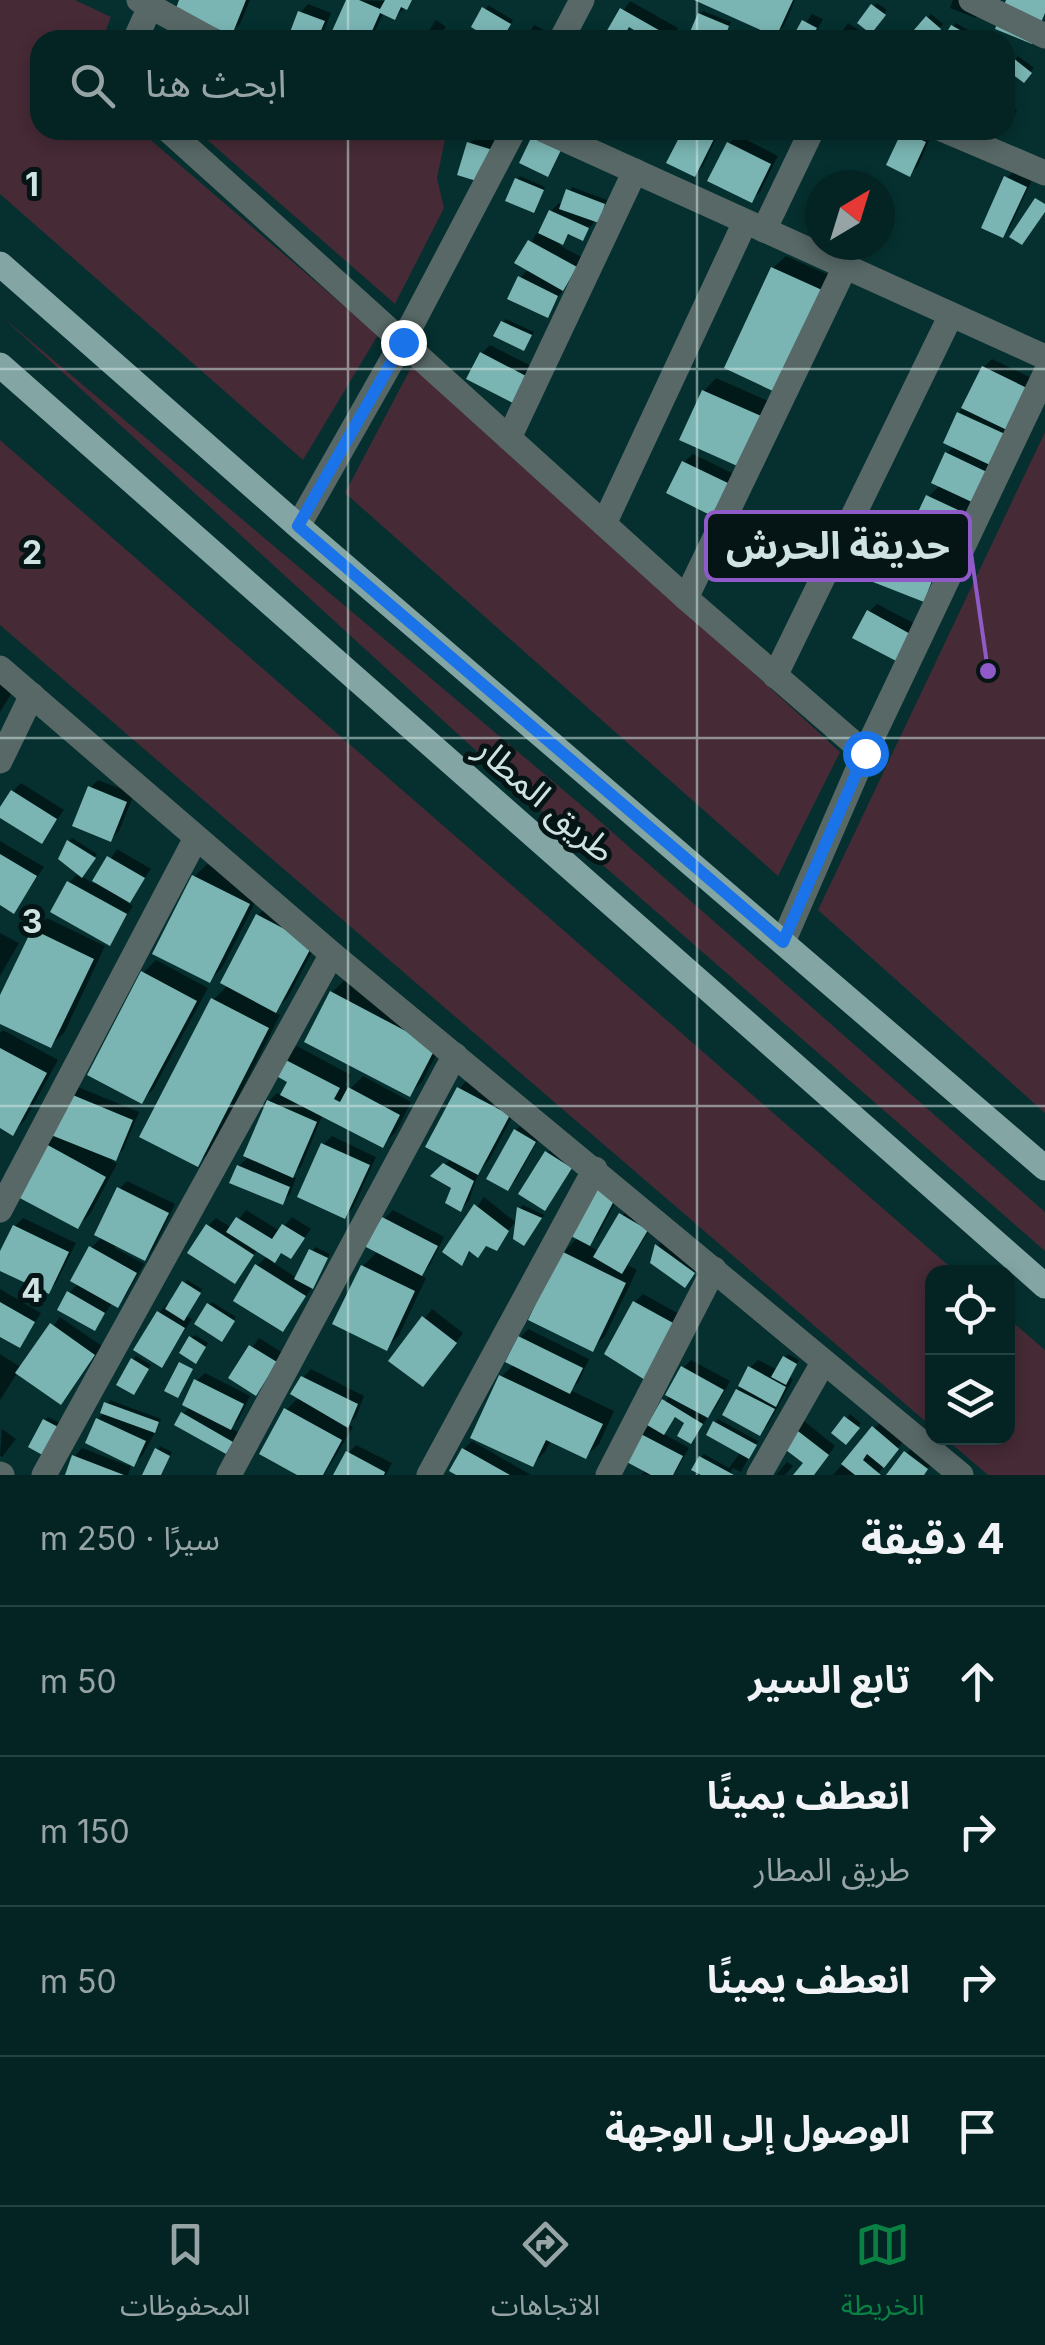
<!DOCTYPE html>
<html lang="ar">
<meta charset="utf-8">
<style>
:root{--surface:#042423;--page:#0d2c2b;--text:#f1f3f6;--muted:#97a4a6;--line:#254141;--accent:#0b8043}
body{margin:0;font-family:Inter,"Noto Sans Arabic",sans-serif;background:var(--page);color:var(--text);direction:rtl}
.controls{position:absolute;right:30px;bottom:30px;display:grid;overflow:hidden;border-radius:20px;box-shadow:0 5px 15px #0003}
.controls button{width:90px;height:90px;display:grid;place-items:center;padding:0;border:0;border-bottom:2px solid var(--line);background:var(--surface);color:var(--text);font:50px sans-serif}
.compass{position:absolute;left:805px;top:170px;width:90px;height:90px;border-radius:50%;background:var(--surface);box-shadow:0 5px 15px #0003;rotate:38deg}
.stop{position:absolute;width:30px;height:30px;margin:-22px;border:8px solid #1a73e8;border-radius:50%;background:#fff}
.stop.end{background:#1a73e8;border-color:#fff;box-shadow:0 2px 10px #0008}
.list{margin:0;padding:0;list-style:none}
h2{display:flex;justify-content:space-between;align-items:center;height:130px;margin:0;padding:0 40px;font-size:42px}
h2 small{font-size:32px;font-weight:400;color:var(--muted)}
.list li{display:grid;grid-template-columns:65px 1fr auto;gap:30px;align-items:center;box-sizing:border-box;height:150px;padding:0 40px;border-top:2px solid var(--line)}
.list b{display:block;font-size:38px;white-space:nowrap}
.list p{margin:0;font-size:32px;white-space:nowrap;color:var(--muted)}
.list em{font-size:32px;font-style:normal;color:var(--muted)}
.icon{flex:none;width:55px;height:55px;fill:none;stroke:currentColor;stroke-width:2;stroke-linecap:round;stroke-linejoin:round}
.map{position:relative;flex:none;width:1045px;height:1475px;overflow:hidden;direction:ltr}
.search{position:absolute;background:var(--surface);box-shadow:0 5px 15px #0003;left:30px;right:30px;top:30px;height:110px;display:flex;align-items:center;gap:25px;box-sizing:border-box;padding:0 35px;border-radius:30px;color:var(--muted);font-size:38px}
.sheet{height:730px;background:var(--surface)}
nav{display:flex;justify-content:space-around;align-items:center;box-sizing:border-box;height:140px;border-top:2px solid var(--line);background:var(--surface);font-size:28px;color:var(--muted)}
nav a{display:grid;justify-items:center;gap:5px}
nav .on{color:var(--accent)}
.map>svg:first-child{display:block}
</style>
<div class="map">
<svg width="1045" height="1475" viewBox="0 0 1045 1475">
<rect width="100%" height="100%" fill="#05302f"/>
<g fill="#462a36">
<polygon points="0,0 75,0 111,17 102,40 40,40 40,130 139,130 378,335 303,460 0,194"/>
<polygon points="196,130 447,130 437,178 444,208 395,304"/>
<polygon points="0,315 587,810 1045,1212 1045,1251 566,833"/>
<polygon points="414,362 840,752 778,876 345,493"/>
<polygon points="1045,432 1045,1113 818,910"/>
<polygon points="0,440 956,1272 932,1272 932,1427 0,625"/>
<polygon points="1008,1318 1045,1350 1045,1475 988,1475 945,1438 1008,1438"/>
</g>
<g fill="#0007">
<polygon points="182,0 250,0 240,24 232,32"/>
<polygon points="349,0 387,1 413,0 395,17 384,12 371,40 331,40"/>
<polygon points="704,0 795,0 784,26 776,34"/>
<polygon points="953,0 988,0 976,18 950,8"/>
<polygon points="630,1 678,28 671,40 645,40 647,35 631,26 620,39 608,33"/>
<polygon points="877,3 887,10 874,27 873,6"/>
<polygon points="308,4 331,13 320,40 289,40 300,13"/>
<polygon points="488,5 513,20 501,40 474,40 471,38"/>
<polygon points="703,11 731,22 723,40 716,40 700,14"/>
<polygon points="812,14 823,19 812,40 794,40"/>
<polygon points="931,14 943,24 929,40 917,40 912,36"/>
<polygon points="436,20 446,27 435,40 423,40"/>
<polygon points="848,23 865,34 861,40 836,40"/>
<polygon points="956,23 977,35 974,40 946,38"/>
<polygon points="534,25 546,31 541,40 525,40"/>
<polygon points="453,32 463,37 461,40 447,40"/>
<polygon points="1018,56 1034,68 1023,80 1007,68"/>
<polygon points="1005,104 1017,110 1009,124 1005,122"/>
<polygon points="685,130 720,130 703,166 694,174"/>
<polygon points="833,130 852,130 847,137"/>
<polygon points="867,130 891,130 886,138"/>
<polygon points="906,130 924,130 932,134 918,166 910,174 904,133"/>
<polygon points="478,135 500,142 482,180 469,144"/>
<polygon points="737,135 778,156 760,192 751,200 729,144"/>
<polygon points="1015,170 1033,178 1010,227 1002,235 1007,178"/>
<polygon points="520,176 545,187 534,210 517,180"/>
<polygon points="572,187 607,200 602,217 596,219 582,238 571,233 559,245 583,258 547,315 520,278 529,268 518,262 551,211 559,203 563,205"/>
<polygon points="786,256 833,277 787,376 773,268"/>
<polygon points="506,319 534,332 524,348 503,322"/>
<polygon points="490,345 533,367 520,392 482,353"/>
<polygon points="992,359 1036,380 977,507 940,540 928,497 940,485 947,453 955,446 959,413 984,367"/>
<polygon points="716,378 777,405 756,453 704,391"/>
<polygon points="693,454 736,475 722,505 684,462"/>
<polygon points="896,544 942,562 932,591 923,599 887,552"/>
<polygon points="877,604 921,627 907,652 869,612"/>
<polygon points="0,670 16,686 0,712"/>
<polygon points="98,780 134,794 119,831 111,839 90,788"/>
<polygon points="21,783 64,810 41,841 0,815 13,791"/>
<polygon points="72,838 97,854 81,876 94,884 117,849 151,869 127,902 133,906 109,943 69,883 79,872 69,842"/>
<polygon points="0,841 44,867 14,911 0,903"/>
<polygon points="207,864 261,891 222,968 210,980 194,877"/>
<polygon points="270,903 323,931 288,997 274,1012 280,1015 210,1152 197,1164 213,1000 228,985 258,915"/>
<polygon points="47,918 105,946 64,1033 51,1045 0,1021 0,1001 34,931"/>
<polygon points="0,933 19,943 0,976"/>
<polygon points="156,960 208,988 154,1088 142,1101 143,973"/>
<polygon points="345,980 447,1034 422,1082 409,1094 332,992"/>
<polygon points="3,1030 58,1060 25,1120 13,1132 0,1126 0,1033"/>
<polygon points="297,1046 351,1075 345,1085 351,1088 363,1076 411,1102 395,1133 382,1145 323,1114 301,1167 291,1176 296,1178 290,1194 282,1202 239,1166 249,1156 269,1101 277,1093 282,1096 290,1081 284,1059"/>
<polygon points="471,1076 520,1102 490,1159 479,1171 469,1201 461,1209 454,1187 434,1175 452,1158 459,1089"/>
<polygon points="78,1087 139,1112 123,1150 112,1161 117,1164 90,1214 78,1226 46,1145 57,1134"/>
<polygon points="524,1122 542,1133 516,1180 507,1188 516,1130"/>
<polygon points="332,1136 376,1157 353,1208 344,1216 323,1145"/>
<polygon points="555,1145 578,1159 545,1208 547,1153"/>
<polygon points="127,1181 175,1204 153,1250 145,1258 117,1244 115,1248 144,1264 125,1297 117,1305 112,1303 95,1328 69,1293 78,1284 91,1248 102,1237 119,1189"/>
<polygon points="622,1190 598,1235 587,1245 599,1251 629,1206 655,1221 628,1265 637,1270 605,1336 592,1349 563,1253"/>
<polygon points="484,1197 515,1222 496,1248 488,1244 478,1255 472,1250 461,1262 445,1252"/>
<polygon points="523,1205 544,1215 527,1239 520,1208"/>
<polygon points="246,1210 280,1231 292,1217 311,1229 291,1256 283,1251 272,1262 297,1278 315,1247 330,1254 316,1282 283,1329 257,1266 268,1255 258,1249 235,1281 208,1226 216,1218 232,1228"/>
<polygon points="393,1210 444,1237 430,1265 420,1275 426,1278 399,1335 387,1348 363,1266 378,1251 384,1219"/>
<polygon points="23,1218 76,1243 56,1283 48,1291 0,1268 0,1257 15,1226"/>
<polygon points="660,1242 697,1269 688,1282 653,1262"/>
<polygon points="187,1280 202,1289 186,1316 192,1319 162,1364 159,1313 167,1304 170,1306"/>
<polygon points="0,1289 41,1313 20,1345 0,1334"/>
<polygon points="643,1294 681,1315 653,1369 635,1302"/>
<polygon points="212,1302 236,1317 225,1336 209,1305"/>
<polygon points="432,1309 463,1333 431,1376 391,1360"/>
<polygon points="60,1317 102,1346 69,1394 61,1402 18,1372 0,1400 0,1354 22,1368"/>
<polygon points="528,1329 589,1359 578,1383 570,1390 614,1411 599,1444 586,1456 551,1440 545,1452 532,1464 501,1377 514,1364 520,1338"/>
<polygon points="195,1335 208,1343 199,1358 191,1338"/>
<polygon points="259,1338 283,1353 255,1393 231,1378"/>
<polygon points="788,1354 799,1360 790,1377 793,1379 768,1425 760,1433 725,1414 750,1368 758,1360 778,1370"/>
<polygon points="136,1356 151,1365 137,1389 133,1360"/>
<polygon points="691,1360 730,1381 716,1407 690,1441 688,1423 677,1416 662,1433 689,1448 675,1473 641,1475 646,1470 639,1434 649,1426 670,1395 683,1368"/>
<polygon points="311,1369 364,1396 356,1417 348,1424 353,1427 324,1475 302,1475 286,1410 299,1397 303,1378"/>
<polygon points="205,1373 250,1396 239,1419 230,1428 240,1433 234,1443 183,1414 191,1406 196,1381"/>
<polygon points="110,1400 161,1419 158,1427 142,1456 132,1463 128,1475 67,1475 74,1457 82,1448 129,1466 131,1462 98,1419 105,1412"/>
<polygon points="850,1414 861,1423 846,1442 834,1433"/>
<polygon points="48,1417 62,1424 49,1450 45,1420"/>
<polygon points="718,1419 758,1441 741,1472 733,1468 729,1475 706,1475 701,1457 704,1454 729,1468 741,1452 715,1423"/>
<polygon points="882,1420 905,1439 877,1475 833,1475"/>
<polygon points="804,1421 835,1446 814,1475 797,1475 806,1462 796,1429"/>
<polygon points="2,1429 16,1439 2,1457 0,1455"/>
<polygon points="472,1441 531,1475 461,1475 464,1449"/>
<polygon points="356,1445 392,1463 386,1475 339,1475 348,1453"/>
<polygon points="914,1445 934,1460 923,1475 889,1475"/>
<polygon points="160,1446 172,1452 161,1475 145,1475"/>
<polygon points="787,1462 793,1466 785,1475 776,1475"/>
</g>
<g fill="#7ab5b3">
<polygon points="179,0 246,0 232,35 175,11"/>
<polygon points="346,0 359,0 380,9 385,0 412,0 407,10 401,7 395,20 380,13 368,40 328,40"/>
<polygon points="694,0 793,0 776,37"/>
<polygon points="1006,0 1045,0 1045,13 1032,44 995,29"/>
<polygon points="871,4 886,15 871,34 857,23"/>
<polygon points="482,7 511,24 503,38 491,30 487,37 471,27"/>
<polygon points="620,8 671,37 670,40 642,40 644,36 629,27 622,40 605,34"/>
<polygon points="298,11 325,21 317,40 287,40"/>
<polygon points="698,13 729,26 724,40 710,40 690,32"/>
<polygon points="926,16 941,29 932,40 913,40 908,37"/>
<polygon points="802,20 817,28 810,40 791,40"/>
<polygon points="951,25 978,40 943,39"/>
<polygon points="1012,57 1032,73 1024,83 1005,69"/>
<polygon points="683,130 706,130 716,135 695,177 666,163"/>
<polygon points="902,131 926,142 910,177 886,165"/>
<polygon points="532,136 561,150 548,177 519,163"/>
<polygon points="467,142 493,150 483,183 457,175"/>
<polygon points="727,142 771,164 752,203 707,181"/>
<polygon points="1004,176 1027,187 1003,238 981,228"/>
<polygon points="515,178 544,190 534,213 505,201"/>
<polygon points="566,189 605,204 599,223 559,209"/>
<polygon points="1035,198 1045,204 1045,212 1022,245 1009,237"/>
<polygon points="549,210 589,228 583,241 568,234 563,245 538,233"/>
<polygon points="528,240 577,267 563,291 514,263"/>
<polygon points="771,267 822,290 775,392 724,368"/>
<polygon points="518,276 558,296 548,318 507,299"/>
<polygon points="501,321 532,335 524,351 493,336"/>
<polygon points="480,352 526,376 513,403 466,379"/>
<polygon points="982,366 1029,389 1009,431 961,408"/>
<polygon points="702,390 766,418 744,469 679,440"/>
<polygon points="957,412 1005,434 990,465 943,443"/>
<polygon points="945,452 989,473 974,503 931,483"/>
<polygon points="682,461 730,484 714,517 666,493"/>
<polygon points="926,495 971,516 951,559 933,550 937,542 910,529"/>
<polygon points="885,551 936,570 924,602 873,582"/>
<polygon points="867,610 914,636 900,663 852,638"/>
<polygon points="88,786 127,802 111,842 72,826"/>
<polygon points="11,790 57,819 42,844 0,818 0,807"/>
<polygon points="67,840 96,858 82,878 58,859"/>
<polygon points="0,854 37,876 14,914 0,905"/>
<polygon points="107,856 145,878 130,903 92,881"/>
<polygon points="192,875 250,904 210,983 152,954"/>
<polygon points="67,881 127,914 110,946 50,912"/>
<polygon points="256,914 313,944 276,1013 220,983"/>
<polygon points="32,929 94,959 51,1048 0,1024 0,995"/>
<polygon points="141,971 197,1001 142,1104 87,1075"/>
<polygon points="330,991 436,1047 410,1097 304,1042"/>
<polygon points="211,998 269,1028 198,1167 139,1137"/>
<polygon points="0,1048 47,1073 13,1136 0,1128"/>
<polygon points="282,1058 340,1088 334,1099 340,1102 348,1087 400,1115 383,1148 280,1095 287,1082 273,1074"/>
<polygon points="457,1087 510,1115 478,1175 425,1147"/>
<polygon points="68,1093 133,1120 116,1161 51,1135"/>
<polygon points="267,1100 317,1122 293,1178 243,1156"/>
<polygon points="514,1129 536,1142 508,1191 486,1179"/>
<polygon points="44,1143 106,1177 78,1229 16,1196"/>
<polygon points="321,1143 370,1165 345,1219 297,1197"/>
<polygon points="545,1151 572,1168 545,1211 518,1194"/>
<polygon points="443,1163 474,1181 461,1212 445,1203 451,1188 430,1176"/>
<polygon points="237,1165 290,1187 283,1205 229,1183"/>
<polygon points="117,1187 169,1213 145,1261 94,1235"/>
<polygon points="595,1188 615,1199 590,1246 569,1235"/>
<polygon points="474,1204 509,1231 497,1251 486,1246 478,1258 469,1251 462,1266 442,1252"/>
<polygon points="517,1207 542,1218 524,1246 513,1239"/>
<polygon points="619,1213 648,1230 622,1274 593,1257"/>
<polygon points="236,1217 272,1239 282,1224 305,1238 291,1259 281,1253 275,1263 226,1232"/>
<polygon points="382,1217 438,1246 422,1276 364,1246"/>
<polygon points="206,1224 254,1255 235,1284 187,1253"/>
<polygon points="13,1225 69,1252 49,1294 0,1271 0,1251"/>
<polygon points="655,1244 695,1273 685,1288 650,1263"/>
<polygon points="89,1246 137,1273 118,1308 70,1281"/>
<polygon points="309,1249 328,1258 313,1289 294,1279"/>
<polygon points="561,1251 626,1283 593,1352 528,1320"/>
<polygon points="255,1264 306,1296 283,1332 233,1301"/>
<polygon points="361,1265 415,1291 387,1351 332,1324"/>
<polygon points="182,1281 201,1293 184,1321 165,1309"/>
<polygon points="67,1291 105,1313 95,1331 57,1310"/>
<polygon points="633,1301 675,1324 645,1380 604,1354"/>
<polygon points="0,1302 35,1322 20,1348 0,1337"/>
<polygon points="207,1303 235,1321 222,1342 194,1324"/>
<polygon points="157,1311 185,1328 162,1368 133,1350"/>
<polygon points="422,1316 457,1343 423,1387 388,1361"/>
<polygon points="50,1323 95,1355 61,1405 15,1373"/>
<polygon points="189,1336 206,1347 196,1364 179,1353"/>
<polygon points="518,1336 583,1368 570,1394 505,1362"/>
<polygon points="249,1345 277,1362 256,1396 228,1378"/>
<polygon points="783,1356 797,1364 786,1385 771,1377"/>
<polygon points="131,1358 149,1369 134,1395 116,1385"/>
<polygon points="179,1362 193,1369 178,1398 164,1391"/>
<polygon points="681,1366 724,1390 708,1418 665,1395"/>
<polygon points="748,1366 786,1387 776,1407 738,1386"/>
<polygon points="499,1375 603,1424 586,1459 546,1440 533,1467 470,1438"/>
<polygon points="301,1376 358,1404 348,1428 290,1394"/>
<polygon points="194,1379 244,1404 231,1430 182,1405"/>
<polygon points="736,1389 775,1409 760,1436 722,1415"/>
<polygon points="662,1399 703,1424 691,1444 677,1436 684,1423 675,1417 664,1435 647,1425"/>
<polygon points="104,1402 159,1422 155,1433 100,1413"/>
<polygon points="284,1408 342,1440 323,1475 297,1475 259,1454"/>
<polygon points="181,1412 233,1442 226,1454 174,1425"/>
<polygon points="844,1416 860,1428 846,1445 831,1433"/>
<polygon points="96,1418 146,1441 134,1467 85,1443"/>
<polygon points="43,1419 60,1428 46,1457 28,1447"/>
<polygon points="713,1421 757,1445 749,1459 706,1435"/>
<polygon points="872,1426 899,1449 884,1468 867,1454 863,1460 881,1475 855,1475 841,1464"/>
<polygon points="794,1428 829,1455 814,1475 793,1475 803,1463 786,1450"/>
<polygon points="637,1432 683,1456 673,1475 651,1475 623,1460"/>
<polygon points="155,1448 170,1456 161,1475 142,1475"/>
<polygon points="462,1448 510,1475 456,1475 449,1471"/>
<polygon points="346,1451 385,1472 384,1475 333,1475"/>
<polygon points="904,1451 928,1469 924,1475 886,1475"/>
<polygon points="72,1455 124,1475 65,1475"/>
<polygon points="699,1456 734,1475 701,1475 691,1470"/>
</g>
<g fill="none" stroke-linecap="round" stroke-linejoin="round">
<g stroke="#576867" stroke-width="25">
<polyline points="139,0 212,40"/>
<polyline points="971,0 1045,36"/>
<polyline points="135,40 153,0"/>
<polyline points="561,40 582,0"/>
<polyline points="168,130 686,598 865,753"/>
<polyline points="544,130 1045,357"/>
<polyline points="944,130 1045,173"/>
<polyline points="764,230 812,130"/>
<polyline points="509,438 635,171"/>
<polyline points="604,524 745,222"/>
<polyline points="298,526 403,341 514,130"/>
<polyline points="686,598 845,267"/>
<polyline points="0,668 332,954 961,1475"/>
<polyline points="775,676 951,315"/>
<polyline points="0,761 32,695"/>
<polyline points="783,942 865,753 1045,374"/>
<polyline points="0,1210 196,838"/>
<polyline points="0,1474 2,1475"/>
<polyline points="44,1475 332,954"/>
<polyline points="229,1475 455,1055"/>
<polyline points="429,1475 595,1169"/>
<polyline points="608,1475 714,1269"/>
<polyline points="759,1475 823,1363"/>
</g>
<g stroke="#83a5a4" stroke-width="25">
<polyline points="0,264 298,526 1045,1168"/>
<polyline points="0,365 1045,1286"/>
</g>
</g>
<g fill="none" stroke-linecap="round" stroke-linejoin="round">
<polyline stroke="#1a73e8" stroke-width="12" points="403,342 298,526 783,942 865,753"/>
</g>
<path fill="none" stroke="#cee3e2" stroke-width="2.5" stroke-opacity="0.55" d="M348 0V40M697 0V40M348 130V1475M697 130V1475M0 369H1045M0 738H1045M0 1106H1045"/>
<g text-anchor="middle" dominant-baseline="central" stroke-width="10" stroke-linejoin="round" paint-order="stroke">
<g font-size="35" fill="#cee3e2" stroke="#051515">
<text transform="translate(546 799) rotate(41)">طريق المطار</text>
</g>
</g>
<g font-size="32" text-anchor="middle" font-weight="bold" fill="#cee3e2" stroke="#051515" stroke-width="10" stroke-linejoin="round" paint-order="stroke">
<text x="32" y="196">1</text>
<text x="32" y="564">2</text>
<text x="32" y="933">3</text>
<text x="32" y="1302">4</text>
</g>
<path fill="none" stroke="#905ac8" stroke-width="4" d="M988 671L970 546"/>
<circle fill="#905ac8" stroke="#051515" stroke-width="4" cx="988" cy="671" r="10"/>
<rect fill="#051515" stroke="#905ac8" stroke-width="4" x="706" y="512" width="264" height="68" rx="10"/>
<g font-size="38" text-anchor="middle" font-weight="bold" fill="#cee3e2">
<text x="838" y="559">حديقة الحرش</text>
</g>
</svg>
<div class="controls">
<button><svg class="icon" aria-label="locate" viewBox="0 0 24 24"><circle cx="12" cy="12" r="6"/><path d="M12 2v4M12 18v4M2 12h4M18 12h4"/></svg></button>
<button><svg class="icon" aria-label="layers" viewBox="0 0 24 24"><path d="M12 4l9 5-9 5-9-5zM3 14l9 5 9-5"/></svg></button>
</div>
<svg class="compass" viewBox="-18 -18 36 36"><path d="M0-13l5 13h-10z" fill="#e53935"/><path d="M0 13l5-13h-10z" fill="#97a4a6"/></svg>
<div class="stop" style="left:865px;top:753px"></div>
<div class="stop end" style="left:403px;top:342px"></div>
<div class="search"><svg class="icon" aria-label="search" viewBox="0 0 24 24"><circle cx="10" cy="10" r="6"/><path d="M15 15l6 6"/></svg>ابحث هنا</div>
</div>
<section class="sheet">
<h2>4 دقيقة<small>سيرًا · 250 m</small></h2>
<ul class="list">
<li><svg class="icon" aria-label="ahead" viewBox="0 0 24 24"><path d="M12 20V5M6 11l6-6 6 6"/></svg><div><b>تابع السير</b></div><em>50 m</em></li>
<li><svg class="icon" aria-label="right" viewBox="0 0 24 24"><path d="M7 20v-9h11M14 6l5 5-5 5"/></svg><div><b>انعطف يمينًا</b><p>طريق المطار</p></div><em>150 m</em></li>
<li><svg class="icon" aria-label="right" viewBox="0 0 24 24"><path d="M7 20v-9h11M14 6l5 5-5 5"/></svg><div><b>انعطف يمينًا</b></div><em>50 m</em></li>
<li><svg class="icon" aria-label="arrive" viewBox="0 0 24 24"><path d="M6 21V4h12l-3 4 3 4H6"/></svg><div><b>الوصول إلى الوجهة</b></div></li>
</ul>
</section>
<nav>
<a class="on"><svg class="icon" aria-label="map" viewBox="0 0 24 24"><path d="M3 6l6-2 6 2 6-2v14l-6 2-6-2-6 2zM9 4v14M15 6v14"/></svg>الخريطة</a>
<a><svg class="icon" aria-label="directions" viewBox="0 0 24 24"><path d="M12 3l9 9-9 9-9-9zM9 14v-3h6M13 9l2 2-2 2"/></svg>الاتجاهات</a>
<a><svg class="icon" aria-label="saved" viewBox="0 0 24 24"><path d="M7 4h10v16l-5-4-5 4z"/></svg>المحفوظات</a>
</nav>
